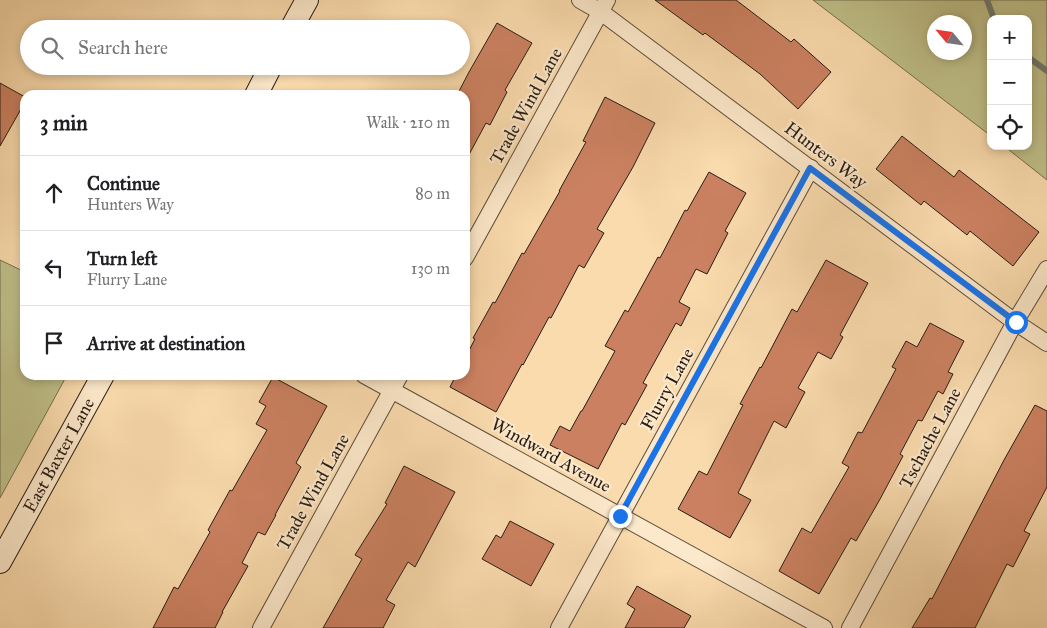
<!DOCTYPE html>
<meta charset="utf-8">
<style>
:root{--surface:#fff;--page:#f2f2f2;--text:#202124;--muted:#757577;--line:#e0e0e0}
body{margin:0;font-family:"IM FELL Great Primer",serif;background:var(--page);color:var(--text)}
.controls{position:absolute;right:15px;top:15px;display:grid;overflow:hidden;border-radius:10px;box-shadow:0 2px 8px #0003}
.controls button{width:45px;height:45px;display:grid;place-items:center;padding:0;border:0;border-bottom:1px solid var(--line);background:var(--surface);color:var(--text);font:25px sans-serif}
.compass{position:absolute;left:927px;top:15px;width:45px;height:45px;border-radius:50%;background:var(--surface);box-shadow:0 2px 8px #0003;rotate:299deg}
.stop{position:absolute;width:15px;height:15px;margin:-11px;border:4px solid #1a73e8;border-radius:50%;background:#fff}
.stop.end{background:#1a73e8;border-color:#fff;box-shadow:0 1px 5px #0008}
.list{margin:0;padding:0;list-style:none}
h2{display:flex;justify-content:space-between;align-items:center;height:65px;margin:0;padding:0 20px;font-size:21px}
h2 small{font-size:16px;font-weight:400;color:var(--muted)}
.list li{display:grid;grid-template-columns:32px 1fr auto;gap:15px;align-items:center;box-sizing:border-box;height:75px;padding:0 20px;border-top:1px solid var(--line)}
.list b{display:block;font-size:19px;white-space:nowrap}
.list p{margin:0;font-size:16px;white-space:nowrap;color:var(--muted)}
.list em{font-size:16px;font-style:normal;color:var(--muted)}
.icon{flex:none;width:28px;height:28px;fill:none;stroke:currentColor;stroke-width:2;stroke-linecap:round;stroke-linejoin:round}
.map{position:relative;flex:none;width:1047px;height:628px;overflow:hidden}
.search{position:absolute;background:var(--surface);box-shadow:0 2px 8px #0003;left:20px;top:20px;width:450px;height:55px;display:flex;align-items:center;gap:12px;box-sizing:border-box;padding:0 18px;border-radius:28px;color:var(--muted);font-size:19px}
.panel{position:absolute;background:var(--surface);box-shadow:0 2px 8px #0003;left:20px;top:90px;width:450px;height:290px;border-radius:15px}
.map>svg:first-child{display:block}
</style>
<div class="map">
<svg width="1047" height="628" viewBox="0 0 1047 628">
<rect width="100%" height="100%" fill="#fadbad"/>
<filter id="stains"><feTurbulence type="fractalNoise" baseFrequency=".004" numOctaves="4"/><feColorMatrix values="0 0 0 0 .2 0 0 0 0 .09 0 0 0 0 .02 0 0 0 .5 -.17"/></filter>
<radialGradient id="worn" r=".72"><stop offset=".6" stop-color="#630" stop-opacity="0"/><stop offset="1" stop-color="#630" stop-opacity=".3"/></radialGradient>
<g fill="#bfc089" stroke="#746e4e" fill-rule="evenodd">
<path d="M813 0H1047V180L1004 146H1028V19H991V136ZM934 22H964V52H934Z"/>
<polygon points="0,260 25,272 25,375 67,375 0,498"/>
</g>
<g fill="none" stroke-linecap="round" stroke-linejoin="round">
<g stroke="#707b71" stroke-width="6">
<polyline points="987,0 994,19"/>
<polyline points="1028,57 1047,71"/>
</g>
</g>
<g fill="#cb8161" stroke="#291c13">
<polygon points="655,0 736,0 791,42 794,39 831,72 798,109 760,74 705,33 703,35"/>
<polygon points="497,23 532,43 505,90 507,92 490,125 486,123 465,162 465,95 457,95 469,72"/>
<polygon points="0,83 25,97 25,102 0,146"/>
<polygon points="605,97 655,123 633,167 597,229 604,233 584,268 579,265 551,318 549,317 523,365 522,364 496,412 450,387 456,375 465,375 465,358 475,339 473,338 493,302 495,303 522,253 524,254 560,191 559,191 586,142 583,141"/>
<polygon points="902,136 954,177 959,170 1039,232 1013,266 970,231 967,235 924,201 921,205 876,169"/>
<polygon points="709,172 746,193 725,231 728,233 707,274 696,269 679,302 690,308 681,326 676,323 643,383 647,385 625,425 622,423 598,469 550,445 560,426 570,431 581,411 582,411 615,351 605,346 625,310 628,312 658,257 660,258 685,210 687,211"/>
<polygon points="826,260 868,283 840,335 843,337 831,359 818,352 798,388 805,392 786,428 774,421 738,493 751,500 730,538 678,509 699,471 707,475 743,405 740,404 760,367 761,368 792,309 797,312"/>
<polygon points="930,323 964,341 948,372 953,374 943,394 938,391 922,421 918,420 900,454 903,456 879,501 856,541 851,538 819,594 779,571 802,528 811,533 849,467 842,463 858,432 862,433 896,369 892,367 906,341 917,347"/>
<polygon points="273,377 327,406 296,463 301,467 275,515 276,515 265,535 258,532 242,563 248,566 222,612 223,612 215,628 153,628 174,587 178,589 210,532 208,530 230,490 232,491 267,430 256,424 266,406 259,402"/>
<polygon points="1035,405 1047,411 1047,487 1024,531 1030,534 1013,567 1007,564 975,628 912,628 930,598 932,599 1004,460"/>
<polygon points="404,466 455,492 415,567 408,562 386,600 395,605 383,628 323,628 362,559 355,555 387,504 385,503"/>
<polygon points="510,521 554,544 531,586 482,559 496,535 501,538"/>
<polygon points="637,586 691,616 684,628 625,628 635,609 627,604"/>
</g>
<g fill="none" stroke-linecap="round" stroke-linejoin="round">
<g stroke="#5d4c3a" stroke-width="18">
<g id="street">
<polyline points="580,0 601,12 1015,322 1047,343"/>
<polyline points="465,258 607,0"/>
<polyline points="364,375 824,628"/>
<polyline points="261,628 400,375"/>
<polyline points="559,628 811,168"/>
<polyline points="850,628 1015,322 1047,269"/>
</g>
</g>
<g stroke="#291c13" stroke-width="24">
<g id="secondary">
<polyline points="291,29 307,0"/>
<polyline points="256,95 271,66"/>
<path id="s1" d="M0 562 103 375"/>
</g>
</g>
<use href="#street" stroke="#fce8ca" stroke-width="16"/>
<use href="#secondary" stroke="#fce8ca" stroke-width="22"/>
</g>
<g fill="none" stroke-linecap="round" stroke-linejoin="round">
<polyline stroke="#1a73e8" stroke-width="6" points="620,516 810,168 1016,322"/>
</g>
<g text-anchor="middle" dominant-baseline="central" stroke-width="4.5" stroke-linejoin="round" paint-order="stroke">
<g font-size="18" fill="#291c13" stroke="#fce8ca">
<text transform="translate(526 106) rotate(-61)">Trade Wind Lane</text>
<text transform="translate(826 155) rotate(37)">Hunters Way</text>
<text transform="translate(667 389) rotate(-61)">Flurry Lane</text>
<text transform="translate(930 438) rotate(-62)">Tschache Lane</text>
<text stroke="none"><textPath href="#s1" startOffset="122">East Baxter Lane</textPath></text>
<text transform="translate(551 455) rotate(29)">Windward Avenue</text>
<text transform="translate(313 492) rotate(-61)">Trade Wind Lane</text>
</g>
</g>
<rect width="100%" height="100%" filter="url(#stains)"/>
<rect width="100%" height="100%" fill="url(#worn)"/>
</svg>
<div class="controls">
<button>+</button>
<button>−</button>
<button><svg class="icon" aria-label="locate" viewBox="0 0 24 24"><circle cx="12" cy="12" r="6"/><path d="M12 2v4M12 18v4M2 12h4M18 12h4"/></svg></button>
</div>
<svg class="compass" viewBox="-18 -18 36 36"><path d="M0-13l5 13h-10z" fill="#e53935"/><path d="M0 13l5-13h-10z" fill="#757577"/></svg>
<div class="stop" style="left:1016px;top:322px"></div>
<div class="stop end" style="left:620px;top:516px"></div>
<div class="search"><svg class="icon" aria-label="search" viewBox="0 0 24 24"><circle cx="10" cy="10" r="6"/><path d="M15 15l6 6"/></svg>Search here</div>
<section class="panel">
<h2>3 min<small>Walk · 210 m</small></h2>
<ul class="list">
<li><svg class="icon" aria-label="ahead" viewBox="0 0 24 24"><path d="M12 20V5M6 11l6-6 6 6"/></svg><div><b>Continue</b><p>Hunters Way</p></div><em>80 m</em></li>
<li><svg class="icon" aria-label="left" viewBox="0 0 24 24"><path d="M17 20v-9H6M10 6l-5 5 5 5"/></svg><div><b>Turn left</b><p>Flurry Lane</p></div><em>130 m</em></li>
<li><svg class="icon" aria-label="arrive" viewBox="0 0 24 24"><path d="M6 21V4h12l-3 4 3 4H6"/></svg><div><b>Arrive at destination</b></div></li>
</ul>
</section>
</div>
